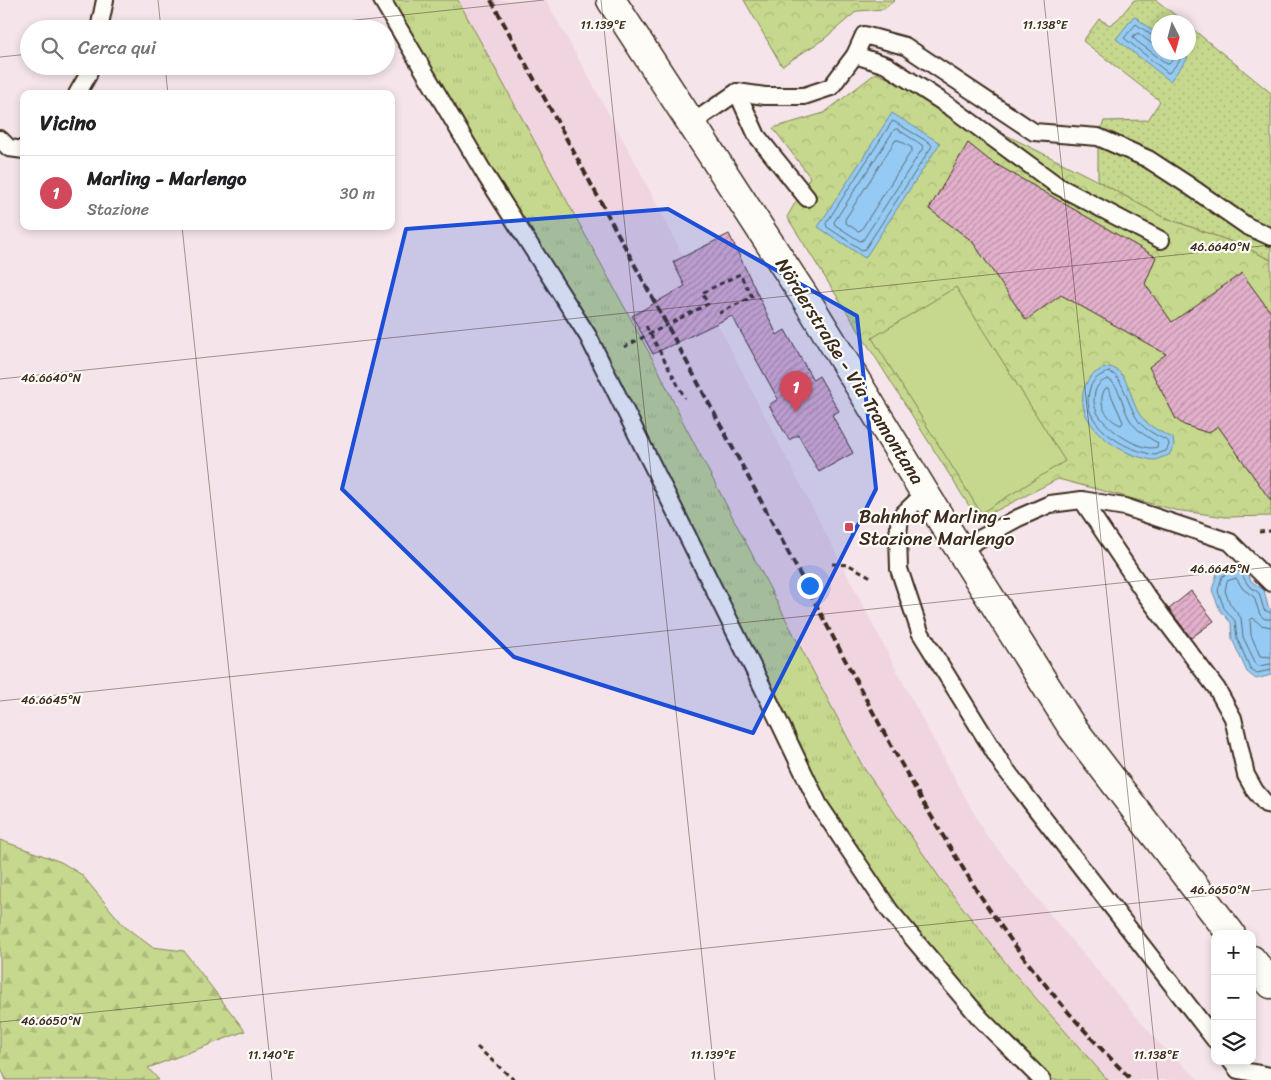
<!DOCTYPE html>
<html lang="it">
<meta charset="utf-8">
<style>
:root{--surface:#fff;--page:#f2f2f2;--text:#202124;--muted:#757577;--line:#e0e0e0;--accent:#d1495b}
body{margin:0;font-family:Sriracha,sans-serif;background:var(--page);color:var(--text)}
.controls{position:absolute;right:15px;bottom:15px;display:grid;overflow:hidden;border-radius:10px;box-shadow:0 2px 8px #0003}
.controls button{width:45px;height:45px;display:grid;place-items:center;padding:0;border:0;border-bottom:1px solid var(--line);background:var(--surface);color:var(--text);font:25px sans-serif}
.compass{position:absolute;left:1151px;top:15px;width:45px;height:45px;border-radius:50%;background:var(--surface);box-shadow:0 2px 8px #0003;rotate:174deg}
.you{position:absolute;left:809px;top:585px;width:18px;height:18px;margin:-12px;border:4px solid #fff;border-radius:50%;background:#1a73e8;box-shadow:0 0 0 8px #1a73e833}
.badge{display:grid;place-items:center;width:32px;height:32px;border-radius:50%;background:var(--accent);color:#fff;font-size:16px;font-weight:700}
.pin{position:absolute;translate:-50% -41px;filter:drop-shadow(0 1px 2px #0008)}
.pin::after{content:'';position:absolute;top:26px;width:18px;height:15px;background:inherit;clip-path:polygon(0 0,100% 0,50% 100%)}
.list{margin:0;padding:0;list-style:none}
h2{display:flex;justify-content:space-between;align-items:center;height:65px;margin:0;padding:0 20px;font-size:21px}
h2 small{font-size:16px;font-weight:400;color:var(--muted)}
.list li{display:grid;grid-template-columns:32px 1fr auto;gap:15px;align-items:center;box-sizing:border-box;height:75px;padding:0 20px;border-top:1px solid var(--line)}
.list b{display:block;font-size:19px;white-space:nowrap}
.list p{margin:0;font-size:16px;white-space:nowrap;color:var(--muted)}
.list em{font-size:16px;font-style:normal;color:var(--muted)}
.icon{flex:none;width:28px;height:28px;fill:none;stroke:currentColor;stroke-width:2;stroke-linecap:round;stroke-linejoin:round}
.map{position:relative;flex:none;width:1271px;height:1080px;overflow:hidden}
.search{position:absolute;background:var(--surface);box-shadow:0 2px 8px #0003;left:20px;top:20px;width:375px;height:55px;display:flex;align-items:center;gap:12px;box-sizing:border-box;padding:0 18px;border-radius:28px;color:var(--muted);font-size:19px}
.panel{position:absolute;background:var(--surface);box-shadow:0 2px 8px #0003;left:20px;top:90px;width:375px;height:140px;border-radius:10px}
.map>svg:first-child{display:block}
</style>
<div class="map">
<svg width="1271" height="1080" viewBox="0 0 1271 1080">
<defs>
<pattern id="grass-tufts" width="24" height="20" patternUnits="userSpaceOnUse" patternTransform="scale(1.25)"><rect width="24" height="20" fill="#c6d88d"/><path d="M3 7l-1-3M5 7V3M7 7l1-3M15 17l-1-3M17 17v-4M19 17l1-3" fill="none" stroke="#abba79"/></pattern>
<pattern id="forest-firs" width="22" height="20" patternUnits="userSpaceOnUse" patternTransform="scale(1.25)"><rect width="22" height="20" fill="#c6d88d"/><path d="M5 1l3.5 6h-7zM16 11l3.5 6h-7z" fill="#abba79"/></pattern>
<pattern id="park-crowns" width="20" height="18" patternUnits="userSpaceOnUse" patternTransform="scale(1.25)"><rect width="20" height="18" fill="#c6d88d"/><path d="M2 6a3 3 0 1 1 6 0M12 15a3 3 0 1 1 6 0" fill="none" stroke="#abba79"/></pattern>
<pattern id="garden-dots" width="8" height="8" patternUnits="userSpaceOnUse" patternTransform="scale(1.25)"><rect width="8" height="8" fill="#c6d88d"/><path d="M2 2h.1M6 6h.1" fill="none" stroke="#abba79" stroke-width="1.8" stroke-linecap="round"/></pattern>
<pattern id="building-hatch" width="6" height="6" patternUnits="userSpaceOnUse" patternTransform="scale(1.25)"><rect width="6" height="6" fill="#e3b0cc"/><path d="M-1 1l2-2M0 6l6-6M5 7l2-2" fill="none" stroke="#b98fa5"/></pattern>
</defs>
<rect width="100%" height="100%" fill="#f5e5ea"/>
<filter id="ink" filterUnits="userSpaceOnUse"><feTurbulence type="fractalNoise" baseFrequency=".02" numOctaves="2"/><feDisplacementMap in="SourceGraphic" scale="10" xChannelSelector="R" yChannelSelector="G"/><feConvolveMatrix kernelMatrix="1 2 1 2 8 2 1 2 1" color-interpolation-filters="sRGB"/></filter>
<g filter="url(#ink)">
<polygon fill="#f0d5e1" points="458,0 546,0 631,154 758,403 918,711 985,833 1053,918 1158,1042 1199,1080 1108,1080 1012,971 942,881 863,767 682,420 659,371"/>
<polygon fill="url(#grass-tufts)" stroke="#808156" points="382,0 458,0 659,371 682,420 863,767 942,881 1012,971 1108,1080 1042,1080 980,1018 819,805 588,336"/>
<polygon fill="url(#forest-firs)" stroke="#808156" points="0,840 61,862 82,875 124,926 152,947 184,951 245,1031 148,1068 159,1080 6,1080 0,1066"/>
<g fill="url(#park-crowns)" stroke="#808156">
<polygon points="744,0 895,0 884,9 857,11 824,39 782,66"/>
<polygon points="876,73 930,97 1098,181 1161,216 1241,245 1271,260 1271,516 1226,517 1175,510 1058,479 978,520 787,217 810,177 773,128 824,113"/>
</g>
<polygon fill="url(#garden-dots)" stroke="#808156" points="1134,0 1156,0 1184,22 1158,22 1158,52 1188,52 1189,26 1271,93 1271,260 1241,245 1161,216 1098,181 1098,137 1104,121 1148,120 1160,101 1083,41 1099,19 1110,25 1119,18"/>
<polygon fill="#c6d88d" stroke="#808156" points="956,287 1065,461 981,513 872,338"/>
<g fill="#94caf3" stroke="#708a9e">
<polygon points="1134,16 1158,35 1158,52 1182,53 1188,58 1170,81 1116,39"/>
<polygon points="892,113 940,143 865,258 818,227"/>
<path d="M1109 367C1130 371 1129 399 1140 415 1148 426 1160 432 1173 438L1174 446 1169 455C1165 456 1159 459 1155 460 1150 460 1144 458 1140 457 1111 449 1075 421 1084 389 1088 376 1097 370 1109 367Z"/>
<polygon points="1241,562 1251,581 1264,590 1268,607 1271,610 1271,675 1256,679 1247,672 1232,639 1231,623 1220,610 1212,590 1217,573"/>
</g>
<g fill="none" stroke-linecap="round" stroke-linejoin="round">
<g stroke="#5f6a73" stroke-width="1">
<polyline points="1158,38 1154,37 1136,24 1124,38 1168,73 1170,72 1180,60 1179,52"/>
<polyline points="1158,44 1151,43 1138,33 1133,36 1134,39 1167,64 1169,64 1173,59 1173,52"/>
<polygon points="893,121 930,143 932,146 865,249 862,250 827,227 826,224"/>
<polygon points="897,129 922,145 923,148 863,240 860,241 835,225 834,222 894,130"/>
<polygon points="896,140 899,140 912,148 912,150 861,230 858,231 846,223 845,220"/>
<path d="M1109 372C1125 375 1128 414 1144 427 1151 433 1160 437 1168 441L1169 445 1166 451C1162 452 1158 454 1155 455 1151 455 1147 453 1143 452 1119 446 1081 422 1089 392 1091 381 1098 375 1109 372Z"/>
<path d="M1108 379C1121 385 1122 408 1130 420 1137 431 1147 437 1158 443L1157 447C1141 453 1107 429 1098 414 1094 407 1093 400 1095 392 1097 385 1101 381 1108 379Z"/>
<path d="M1108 388 1123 422 1121 425C1107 420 1096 403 1105 389Z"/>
<polyline points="1271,613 1264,610 1259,593 1248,585 1239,570 1222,576 1218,591 1224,608 1235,621 1237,638 1250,668 1257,673 1271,670"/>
<polyline points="1271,619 1265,619 1260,615 1254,597 1243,589 1236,578 1227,581 1225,591 1230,604 1241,618 1243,637 1256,664 1259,666 1271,664"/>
<polyline points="1271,627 1261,625 1253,618 1250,620 1251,635 1260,656 1271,657"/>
</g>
</g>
<g fill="url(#building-hatch)" stroke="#3b2a1e">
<polygon points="968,143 989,160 1156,257 1145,284 1172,322 1242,273 1271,313 1271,501 1218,426 1208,433 1184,425 1176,419 1149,367 1166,354 1061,295 1026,320 972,241 929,209"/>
<polygon points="729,234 777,335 785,330 813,380 819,376 839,411 832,415 853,453 819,472 798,435 789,440 769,405 778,399 732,316 653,354 632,316 685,286 673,262"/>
<polygon points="1191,591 1214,621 1191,638 1169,609"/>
</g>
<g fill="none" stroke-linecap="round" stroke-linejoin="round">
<g stroke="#3b2a1e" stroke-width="20">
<g id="lane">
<polyline points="382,0 486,176 588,336 762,686 819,805 890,911 980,1018 1042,1080"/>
<polyline points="99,29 105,0"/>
<polyline points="855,55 886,65 952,108 1058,186 1161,240"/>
<polyline points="737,92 757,136 807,198"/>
<polyline points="77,94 88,75 90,66"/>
<polyline points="692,123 737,92 765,96 804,96 831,87 855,55 864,35 905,46 1034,132 1098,137 1148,159 1188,185 1247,226 1271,237"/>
<polyline points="0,139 9,148 24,150"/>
<polyline points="925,493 900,517 898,535 899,569 920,632 1003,766 1215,1040"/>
<polyline points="1082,500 1146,595 1217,689 1233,718 1246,775 1255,791 1266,804 1271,805"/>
<polyline points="961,549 1018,518 1050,504 1082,500 1125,507 1230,542 1271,583"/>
<polyline points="1231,1061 1238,1070 1271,1076"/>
</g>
</g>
<g stroke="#3b2a1e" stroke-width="31">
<g id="street">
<polyline points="611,0 806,299 945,526 1072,727 1231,934"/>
<polyline points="1252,960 1271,984"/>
</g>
</g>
<g stroke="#3b2a1e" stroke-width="3" stroke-dasharray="5 4" stroke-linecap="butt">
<polyline points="646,326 685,398"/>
<polyline points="624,347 708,304 702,293 740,274 752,297 715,315"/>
<polyline points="1259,532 1271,531"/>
<polyline points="832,564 849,565 871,577"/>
<polyline points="477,1047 514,1080"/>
</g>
<use href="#lane" stroke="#fdfcf7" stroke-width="16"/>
<use href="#street" stroke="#fdfcf7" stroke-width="28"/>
<path stroke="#3b2a1e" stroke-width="4" stroke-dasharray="8 4" stroke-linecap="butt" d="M491 0C591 183 690 367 788 552 846 660 900 769 966 873 1012 948 1069 1018 1132 1080"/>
</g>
</g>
<path fill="#1d4ed8" fill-opacity="0.2" stroke="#1d4ed8" stroke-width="4" stroke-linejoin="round" d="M668 209 857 316 876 489 753 733 514 657 342 489 406 229Z"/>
<path fill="none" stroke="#3b2a1e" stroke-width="1" stroke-opacity="0.45" d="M158 0 161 29M601 0 715 1080M1044 0 1158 1080M271 29 544 0M0 57 29 54M165 66 168 94M182 226 272 1080M0 379 1271 245M0 701 1271 567M0 1022 1271 889"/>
<rect fill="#d1495b" stroke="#fdfcf7" stroke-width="2" x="844" y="522" width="10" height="10" rx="2.5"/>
<g text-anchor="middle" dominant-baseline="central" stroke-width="4.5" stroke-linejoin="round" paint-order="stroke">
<g font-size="19" fill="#3b2a1e" stroke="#fdfcf7">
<text transform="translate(850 371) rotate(58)">Nörderstraße - Via Tramontana</text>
</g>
<g font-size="19" fill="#3b2a1e" stroke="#fdfcf7" text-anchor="start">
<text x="859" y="516">Bahnhof Marling -<tspan x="859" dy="22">Stazione Marlengo</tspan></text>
</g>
</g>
<g font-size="12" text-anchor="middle" fill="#3b2a1e" stroke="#fdfcf7" stroke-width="4.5" stroke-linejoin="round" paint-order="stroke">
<text x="603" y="29">11.139°E</text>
<text x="1045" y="29">11.138°E</text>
<text x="1220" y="251">46.6640°N</text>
<text x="51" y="382">46.6640°N</text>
<text x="1220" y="573">46.6645°N</text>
<text x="51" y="704">46.6645°N</text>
<text x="1220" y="894">46.6650°N</text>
<text x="51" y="1025">46.6650°N</text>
<text x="271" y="1059">11.140°E</text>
<text x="713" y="1059">11.139°E</text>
<text x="1156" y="1059">11.138°E</text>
</g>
</svg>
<div class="controls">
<button>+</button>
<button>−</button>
<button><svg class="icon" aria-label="layers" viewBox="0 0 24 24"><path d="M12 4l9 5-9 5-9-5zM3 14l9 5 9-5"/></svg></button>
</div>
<svg class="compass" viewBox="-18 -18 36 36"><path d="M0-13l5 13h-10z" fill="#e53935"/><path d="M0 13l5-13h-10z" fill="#757577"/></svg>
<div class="you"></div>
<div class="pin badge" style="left:796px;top:412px">1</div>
<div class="search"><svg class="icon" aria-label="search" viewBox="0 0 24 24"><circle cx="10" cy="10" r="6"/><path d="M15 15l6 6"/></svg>Cerca qui</div>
<section class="panel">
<h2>Vicino<small></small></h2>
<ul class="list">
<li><span class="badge">1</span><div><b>Marling - Marlengo</b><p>Stazione</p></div><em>30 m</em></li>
</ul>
</section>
</div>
